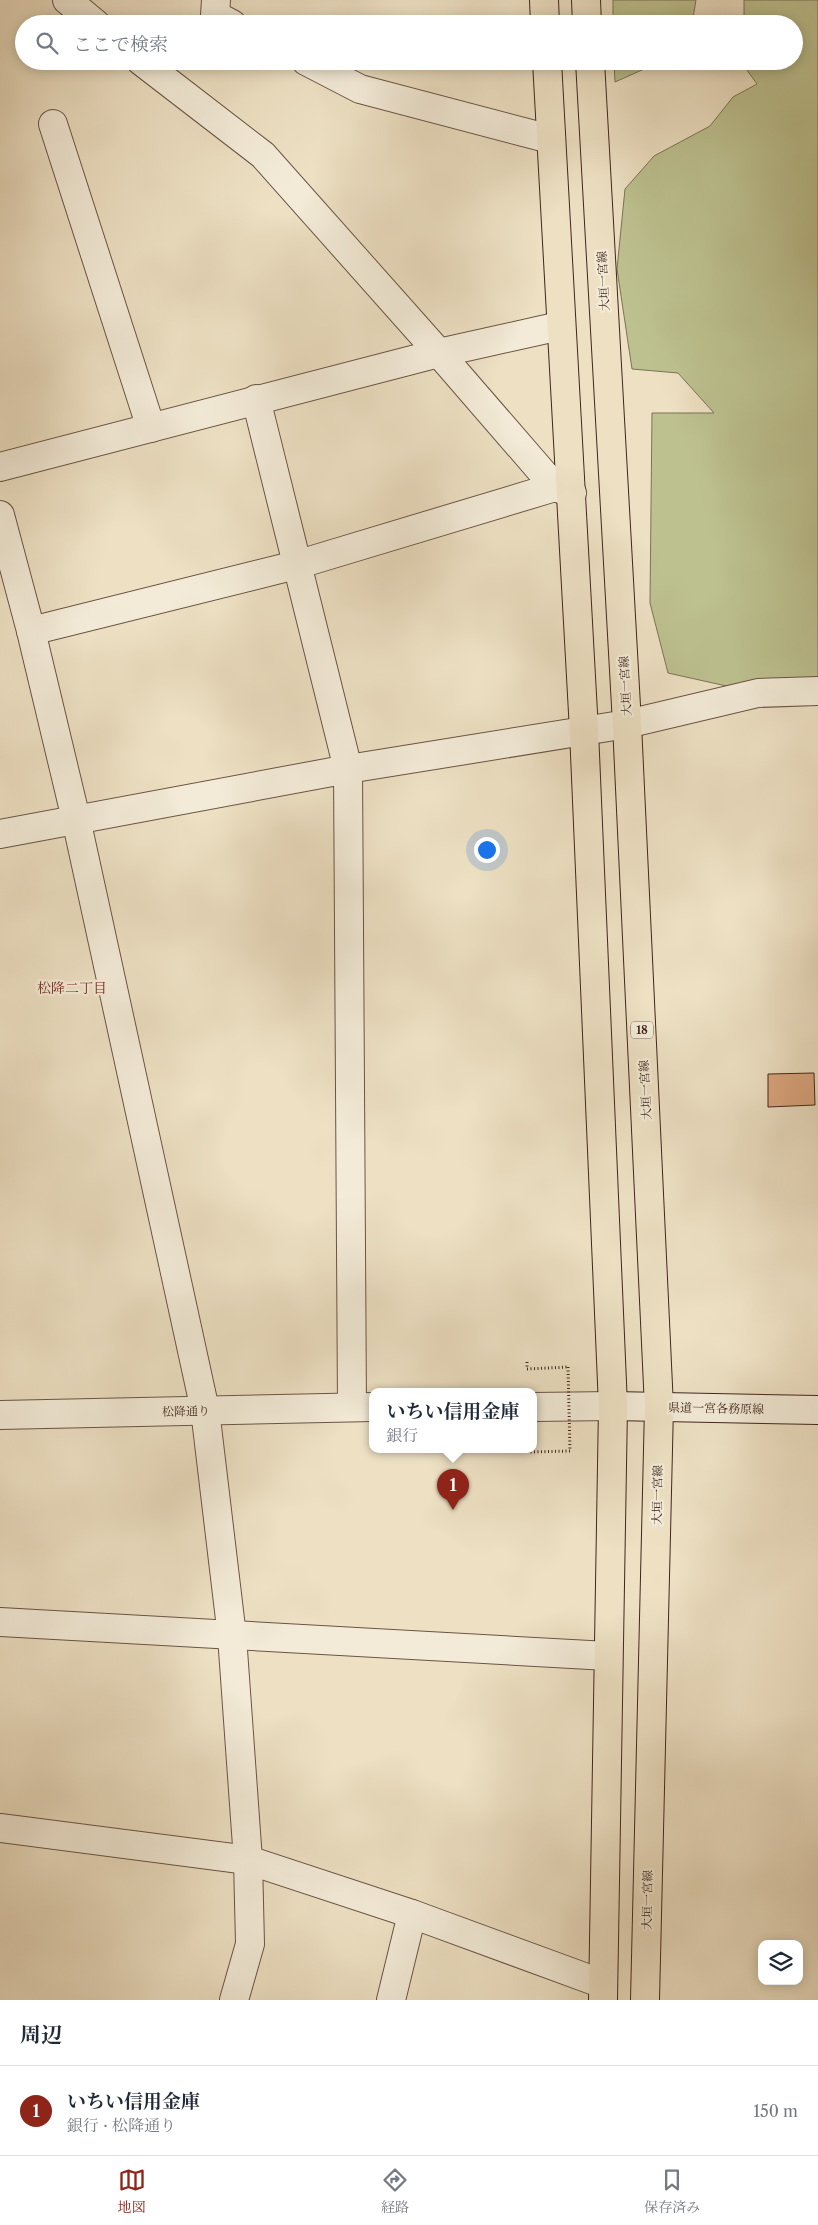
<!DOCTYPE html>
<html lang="ja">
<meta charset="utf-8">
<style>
:root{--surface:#fff;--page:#f6f6f7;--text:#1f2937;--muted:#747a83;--line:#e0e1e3;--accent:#8f2418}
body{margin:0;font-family:"Libre Caslon Text","Noto Serif JP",serif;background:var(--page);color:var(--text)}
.controls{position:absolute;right:15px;bottom:15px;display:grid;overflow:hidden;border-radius:10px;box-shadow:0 2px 12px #0003}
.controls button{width:45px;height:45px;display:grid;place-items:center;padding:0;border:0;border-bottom:1px solid var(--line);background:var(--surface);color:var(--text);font:25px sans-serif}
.you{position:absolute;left:486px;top:849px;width:18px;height:18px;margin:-12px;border:4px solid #fff;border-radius:50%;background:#1a73e8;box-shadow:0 0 0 8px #1a73e833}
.badge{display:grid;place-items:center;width:32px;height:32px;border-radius:50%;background:var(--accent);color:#fff;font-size:16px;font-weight:700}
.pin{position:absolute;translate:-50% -41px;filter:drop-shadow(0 1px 2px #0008)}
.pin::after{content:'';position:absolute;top:26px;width:18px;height:15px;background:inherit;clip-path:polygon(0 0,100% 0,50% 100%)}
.popup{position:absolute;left:369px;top:1388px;width:168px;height:65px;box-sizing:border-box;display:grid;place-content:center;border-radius:10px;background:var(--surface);filter:drop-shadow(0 1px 4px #0005);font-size:16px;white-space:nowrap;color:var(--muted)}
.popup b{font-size:19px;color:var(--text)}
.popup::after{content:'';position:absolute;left:50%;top:100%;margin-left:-10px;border:10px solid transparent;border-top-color:var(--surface)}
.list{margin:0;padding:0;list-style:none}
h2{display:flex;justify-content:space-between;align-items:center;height:65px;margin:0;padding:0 20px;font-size:21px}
h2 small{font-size:16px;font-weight:400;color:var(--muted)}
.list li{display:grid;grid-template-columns:32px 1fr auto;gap:15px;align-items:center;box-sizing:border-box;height:90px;padding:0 20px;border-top:1px solid var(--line)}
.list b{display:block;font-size:19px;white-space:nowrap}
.list p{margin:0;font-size:16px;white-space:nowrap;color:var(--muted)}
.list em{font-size:16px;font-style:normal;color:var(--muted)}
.icon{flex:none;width:28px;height:28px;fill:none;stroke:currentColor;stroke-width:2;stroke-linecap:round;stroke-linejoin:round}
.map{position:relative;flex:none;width:818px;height:2000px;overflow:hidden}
.search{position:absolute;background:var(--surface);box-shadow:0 2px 12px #0003;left:15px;right:15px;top:15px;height:55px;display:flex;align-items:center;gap:12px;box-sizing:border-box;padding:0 18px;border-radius:28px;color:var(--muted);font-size:19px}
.sheet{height:155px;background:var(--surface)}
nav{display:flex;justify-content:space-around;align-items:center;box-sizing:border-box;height:70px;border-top:1px solid var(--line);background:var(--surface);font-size:14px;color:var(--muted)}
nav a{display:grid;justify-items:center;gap:2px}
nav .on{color:var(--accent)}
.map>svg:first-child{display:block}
</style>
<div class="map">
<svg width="818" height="2000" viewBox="0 0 818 2000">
<rect width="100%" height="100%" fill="#ede0c3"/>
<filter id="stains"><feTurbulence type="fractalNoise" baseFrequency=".004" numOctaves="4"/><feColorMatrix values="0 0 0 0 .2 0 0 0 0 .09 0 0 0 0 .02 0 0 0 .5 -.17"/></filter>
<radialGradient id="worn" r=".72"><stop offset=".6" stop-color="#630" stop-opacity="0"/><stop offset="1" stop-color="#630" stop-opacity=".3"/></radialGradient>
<g fill="#bdc190" stroke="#7e7356">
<polygon points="613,0 696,0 692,24 613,24"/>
<polygon points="744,0 818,0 818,677 758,693 668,673 650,603 652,413 714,413 678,373 632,369 617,269 625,189 654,156 710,126 733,97 757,84 744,66 744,61 794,61 794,24 744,24"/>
<polygon points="614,61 662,61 615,82"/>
</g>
<polygon fill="#dba57e" stroke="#40251b" points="814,1073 815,1105 768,1107 768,1074"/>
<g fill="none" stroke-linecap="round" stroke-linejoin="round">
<g stroke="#6b5445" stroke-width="30">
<g id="minor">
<polyline points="67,0 96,24"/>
<polyline points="216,0 215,15 232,24"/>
<polyline points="141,61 263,155 439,353 555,487 572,493"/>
<polyline points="306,61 360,89 550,139"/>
<polyline points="53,124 151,428"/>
<polyline points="256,399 348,769 627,724 758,693 818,691"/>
<polyline points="0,467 439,353 560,326"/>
<polyline points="0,515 31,631 76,819 205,1410 232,1636 248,1860 250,1944 234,2000"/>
<polyline points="31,631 296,565 555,487"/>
<polyline points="0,834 348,769 352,1407"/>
<polyline points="0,1622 608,1656"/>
<polyline points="0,1828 248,1860 412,1914 603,1984"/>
<polyline points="391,2000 412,1914"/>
</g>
</g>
<g stroke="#6b5445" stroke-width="30">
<g id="tertiary">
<polyline points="533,1407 613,1406"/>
<polyline points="0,1415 373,1407"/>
</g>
</g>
<g stroke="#40251b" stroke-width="30">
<polyline id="secondary" points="613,1406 818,1410"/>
</g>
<g stroke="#40251b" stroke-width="30">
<g id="primary">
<polyline points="544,0 545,24"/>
<polyline points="586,0 587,24"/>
<polyline points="547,61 584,731 613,1406 603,2000"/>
<polyline points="590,61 627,724 659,1407 645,2000"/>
</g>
</g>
<g stroke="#40251b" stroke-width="3" stroke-dasharray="1 2.5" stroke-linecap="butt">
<polyline points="527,1362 527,1369 568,1367"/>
<polyline points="530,1449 530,1452 570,1451"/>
</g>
<use href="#minor" stroke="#f3ebd8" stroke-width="28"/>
<use href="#tertiary" stroke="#f3ebd8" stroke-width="28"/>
<use href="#secondary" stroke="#f3ebd8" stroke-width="28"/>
<use href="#primary" stroke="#ede0c3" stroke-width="28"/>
<polyline stroke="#40251b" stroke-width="3" stroke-dasharray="1 2.5" stroke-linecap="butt" points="568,1367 570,1451"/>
</g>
<g text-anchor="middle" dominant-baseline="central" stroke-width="4.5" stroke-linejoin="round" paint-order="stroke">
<rect fill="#f3ebd8" stroke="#766054" stroke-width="1" x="631" y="1021.5" width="22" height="17" rx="4"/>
<g font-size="11" font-weight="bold" fill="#40251b">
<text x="642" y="1030">18</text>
</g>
<g font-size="12" fill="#40251b" stroke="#f3ebd8">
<text transform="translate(603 281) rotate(-93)">大垣一宮線</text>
<text transform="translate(625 686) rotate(-93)">大垣一宮線</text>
<text transform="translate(645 1090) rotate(-93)">大垣一宮線</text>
<text transform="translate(716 1408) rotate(1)">県道一宮各務原線</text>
<text transform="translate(186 1411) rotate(-1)">松降通り</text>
<text transform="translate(657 1495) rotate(-89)">大垣一宮線</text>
<text transform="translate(647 1900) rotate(-89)">大垣一宮線</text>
</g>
<g font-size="14" fill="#7a1f14" stroke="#f3ebd8">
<text x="72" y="988">松降二丁目</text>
</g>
</g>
<rect width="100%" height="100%" filter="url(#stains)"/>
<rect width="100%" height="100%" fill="url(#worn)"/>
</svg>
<div class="controls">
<button><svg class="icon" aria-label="layers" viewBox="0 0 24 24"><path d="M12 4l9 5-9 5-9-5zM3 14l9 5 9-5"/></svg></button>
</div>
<div class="you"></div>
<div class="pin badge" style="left:453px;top:1510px">1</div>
<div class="popup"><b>いちい信用金庫</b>銀行</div>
<div class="search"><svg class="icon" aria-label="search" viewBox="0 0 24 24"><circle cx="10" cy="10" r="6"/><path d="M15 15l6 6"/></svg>ここで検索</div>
</div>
<section class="sheet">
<h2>周辺<small></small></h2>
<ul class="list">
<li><span class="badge">1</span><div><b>いちい信用金庫</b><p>銀行 · 松降通り</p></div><em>150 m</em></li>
</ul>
</section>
<nav>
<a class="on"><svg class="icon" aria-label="map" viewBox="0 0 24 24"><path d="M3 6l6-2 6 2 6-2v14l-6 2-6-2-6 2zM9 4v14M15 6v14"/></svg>地図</a>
<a><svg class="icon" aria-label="directions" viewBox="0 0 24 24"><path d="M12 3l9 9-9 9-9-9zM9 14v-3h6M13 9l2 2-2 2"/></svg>経路</a>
<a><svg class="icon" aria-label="saved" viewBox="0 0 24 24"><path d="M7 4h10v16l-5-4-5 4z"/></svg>保存済み</a>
</nav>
